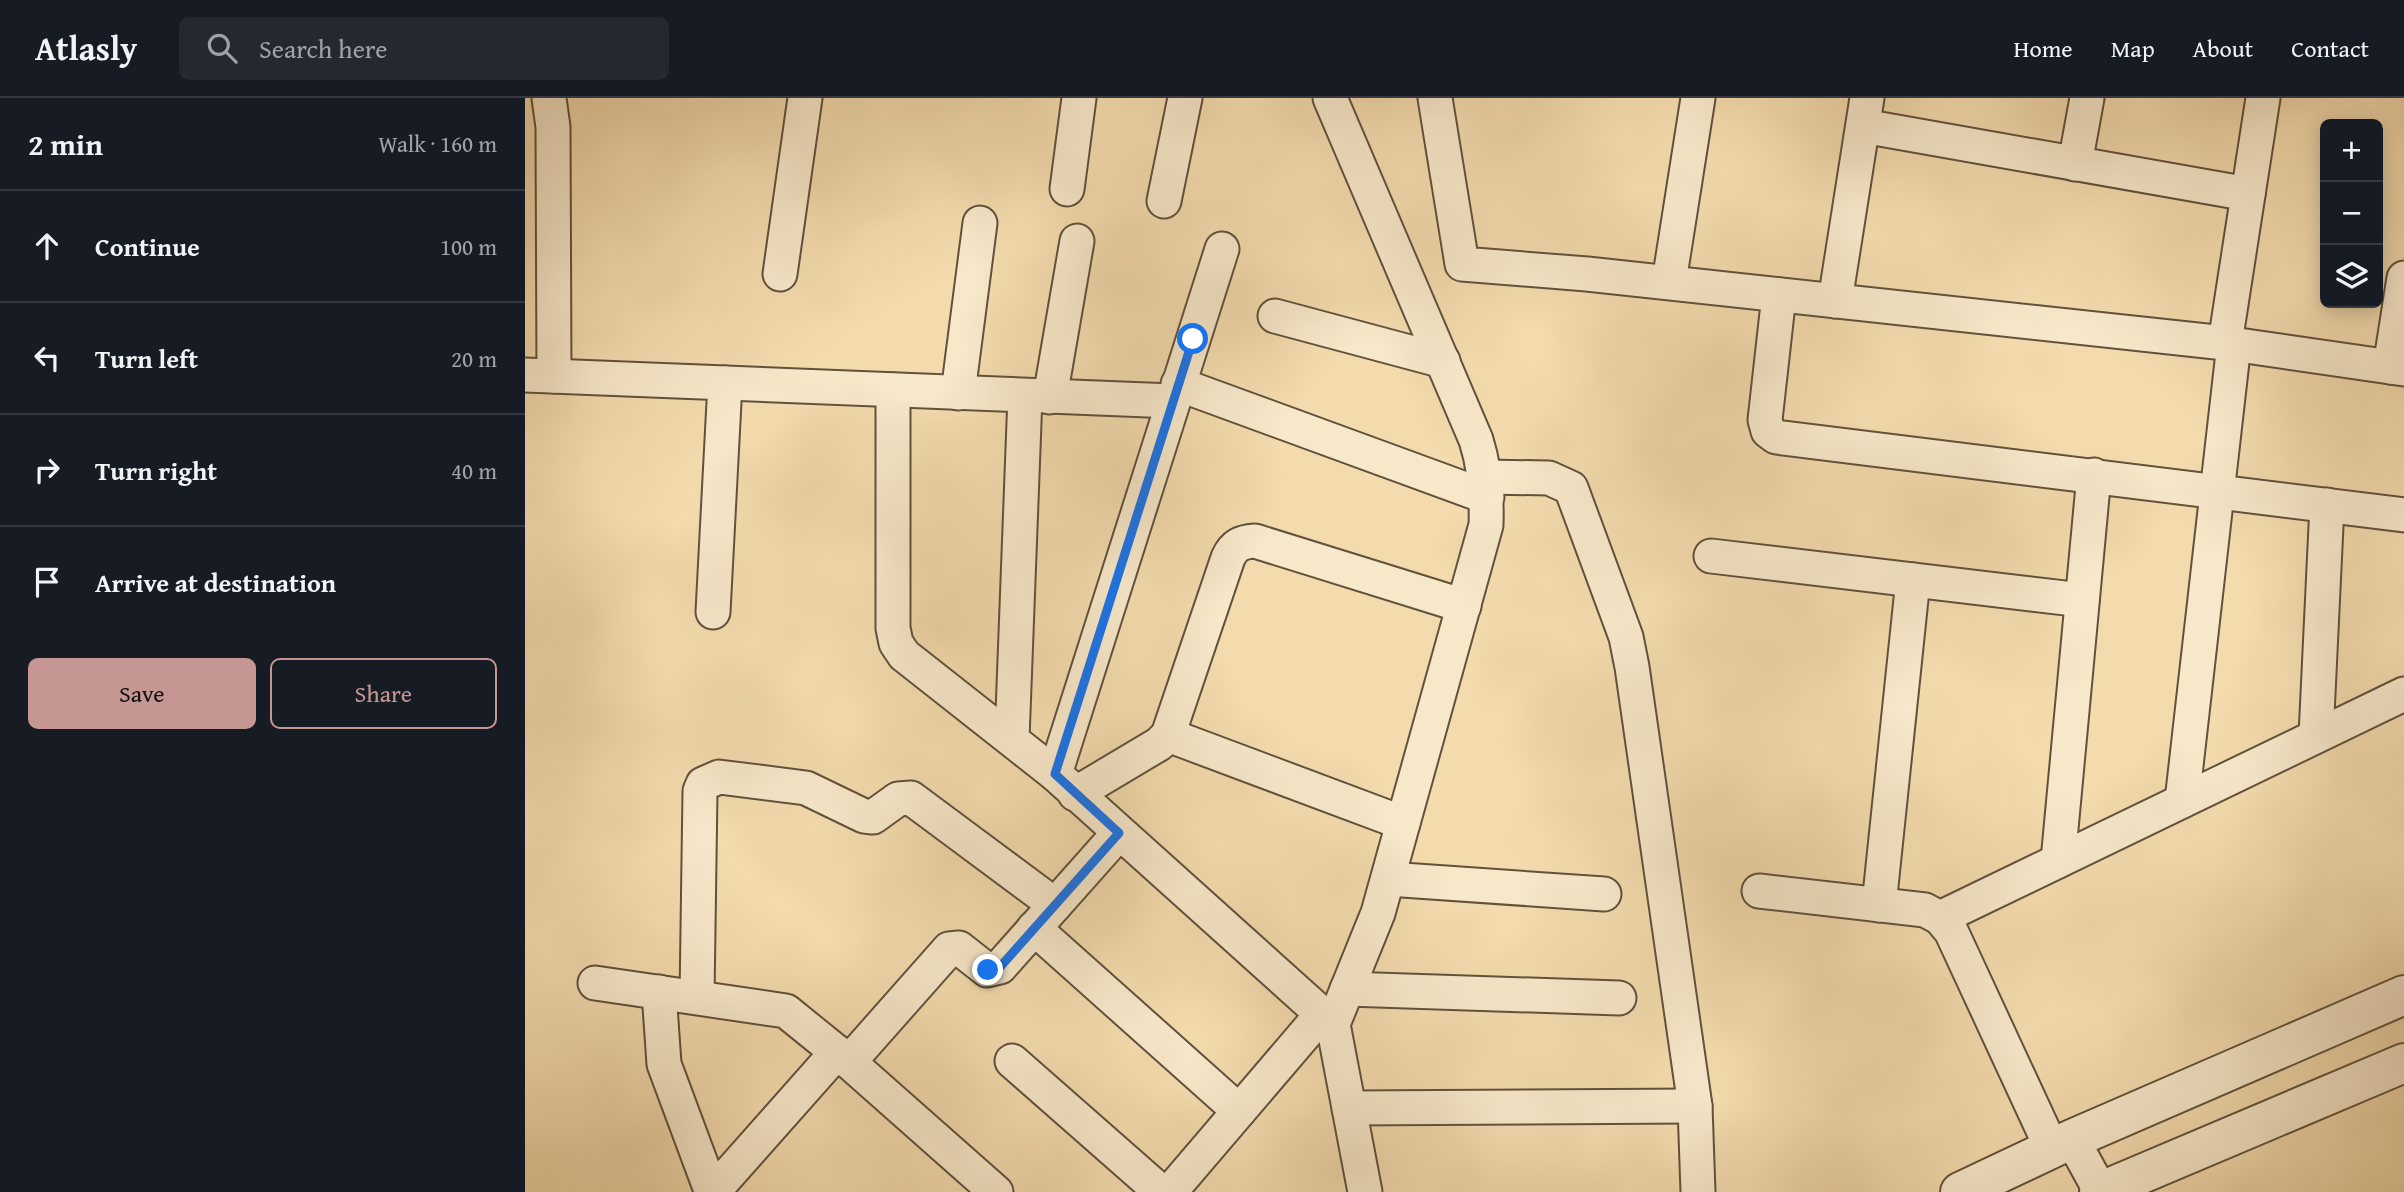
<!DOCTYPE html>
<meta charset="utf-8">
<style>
:root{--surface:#171b24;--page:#242831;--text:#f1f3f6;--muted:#9ea1a6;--line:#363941;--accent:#c59692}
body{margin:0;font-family:"Gentium Book Plus",serif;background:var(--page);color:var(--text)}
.controls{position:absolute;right:21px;top:21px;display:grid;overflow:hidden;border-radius:10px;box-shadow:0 4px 18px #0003}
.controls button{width:63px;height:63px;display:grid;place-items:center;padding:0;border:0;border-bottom:2px solid var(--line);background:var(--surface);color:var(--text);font:35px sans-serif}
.stop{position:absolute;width:21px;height:21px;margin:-16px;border:5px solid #1a73e8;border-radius:50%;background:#fff}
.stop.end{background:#1a73e8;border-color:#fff;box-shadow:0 2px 7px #0008}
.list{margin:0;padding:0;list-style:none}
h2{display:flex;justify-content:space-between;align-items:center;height:91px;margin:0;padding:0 28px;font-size:30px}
h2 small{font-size:23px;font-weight:400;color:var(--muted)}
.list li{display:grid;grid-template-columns:46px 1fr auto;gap:21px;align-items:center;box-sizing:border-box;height:112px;padding:0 28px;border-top:2px solid var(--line)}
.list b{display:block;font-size:26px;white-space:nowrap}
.list em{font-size:23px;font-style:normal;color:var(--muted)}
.actions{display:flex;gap:14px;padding:21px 28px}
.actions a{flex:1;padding:16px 0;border:2px solid var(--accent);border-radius:10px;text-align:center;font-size:24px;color:var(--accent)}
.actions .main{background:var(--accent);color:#111}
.icon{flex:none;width:38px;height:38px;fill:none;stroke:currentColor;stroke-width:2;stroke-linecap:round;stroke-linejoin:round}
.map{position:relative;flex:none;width:1879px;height:1094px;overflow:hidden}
header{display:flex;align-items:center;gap:42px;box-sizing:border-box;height:98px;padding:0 35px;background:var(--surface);border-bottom:2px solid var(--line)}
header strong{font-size:33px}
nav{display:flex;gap:38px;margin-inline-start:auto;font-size:24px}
.search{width:490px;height:63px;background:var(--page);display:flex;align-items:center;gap:18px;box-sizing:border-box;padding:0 24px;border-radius:10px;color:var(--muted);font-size:26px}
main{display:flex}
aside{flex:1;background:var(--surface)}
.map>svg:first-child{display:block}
</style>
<header>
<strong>Atlasly</strong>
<div class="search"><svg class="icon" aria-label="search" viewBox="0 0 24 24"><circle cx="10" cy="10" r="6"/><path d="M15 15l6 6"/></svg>Search here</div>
<nav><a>Home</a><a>Map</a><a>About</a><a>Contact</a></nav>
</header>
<main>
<aside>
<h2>2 min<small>Walk · 160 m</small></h2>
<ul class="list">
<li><svg class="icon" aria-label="ahead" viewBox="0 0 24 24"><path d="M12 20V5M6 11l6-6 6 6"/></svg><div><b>Continue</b></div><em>100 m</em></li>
<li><svg class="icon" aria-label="left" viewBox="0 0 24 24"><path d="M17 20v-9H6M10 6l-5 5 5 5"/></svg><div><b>Turn left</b></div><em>20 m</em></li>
<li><svg class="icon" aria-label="right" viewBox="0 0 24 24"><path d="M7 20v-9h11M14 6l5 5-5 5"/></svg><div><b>Turn right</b></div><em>40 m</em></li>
<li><svg class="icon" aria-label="arrive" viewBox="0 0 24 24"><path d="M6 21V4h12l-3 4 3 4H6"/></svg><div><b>Arrive at destination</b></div></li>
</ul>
<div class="actions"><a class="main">Save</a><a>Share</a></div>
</aside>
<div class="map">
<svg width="1879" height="1094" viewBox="0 0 1879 1094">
<rect width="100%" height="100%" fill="#f3dbae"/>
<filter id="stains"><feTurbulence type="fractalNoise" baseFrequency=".00286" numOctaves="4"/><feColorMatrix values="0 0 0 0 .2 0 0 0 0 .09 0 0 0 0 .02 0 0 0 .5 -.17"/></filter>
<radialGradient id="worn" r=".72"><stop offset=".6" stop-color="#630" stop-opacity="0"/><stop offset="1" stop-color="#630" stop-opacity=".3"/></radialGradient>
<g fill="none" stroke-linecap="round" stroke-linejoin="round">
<g stroke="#61513d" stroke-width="37">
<g id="minor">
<polyline points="24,0 28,29 29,278"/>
<path d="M805 0 951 342C960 370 962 397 961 427L853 815 808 926 840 1094"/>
<polyline points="910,0 937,166 1062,176 1700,245 1879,271"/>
<polyline points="1338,28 1723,96"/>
<polyline points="1550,66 1562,0"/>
<polyline points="542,91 554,0"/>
<polyline points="639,103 660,0"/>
<polyline points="255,176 280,0"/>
<polyline points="1144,184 1173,0"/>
<polyline points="1254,197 1240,322 1243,333 1251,339 1879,417"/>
<polyline points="1310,203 1342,0"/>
<polyline points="750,218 918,263"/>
<polyline points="1700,245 1738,0"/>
<polyline points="1865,269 1879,180"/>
<polyline points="0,277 648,303"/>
<polyline points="653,286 962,399"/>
<polyline points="368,292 368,530 371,545 379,557 530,676 808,926"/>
<polyline points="433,295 455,125"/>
<polyline points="525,299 552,143"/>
<polyline points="960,379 1024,380 1046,390 1101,539 1107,569 1170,1008 1173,1094"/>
<polyline points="1186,458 1557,502"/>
<polyline points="188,514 200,285"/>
<polyline points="643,637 878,725"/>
<polyline points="1791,638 1802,407"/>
<polyline points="487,641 500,298"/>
<polyline points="530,676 697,151"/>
<path d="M550 696 634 646 643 637 703 460C709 447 716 444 730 443L939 508"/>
<polyline points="1657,703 1709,246"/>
<polyline points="1533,763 1569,377"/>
<polyline points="863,781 1079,796"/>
<polyline points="1234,793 1400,812 1415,820 1426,833 1527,1051"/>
<polyline points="1354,807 1388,482"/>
<polyline points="1415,820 1879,596"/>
<polyline points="509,830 714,1013"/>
<polyline points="70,885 261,913 324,964 471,1094"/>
<polyline points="822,891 1094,900"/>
<polyline points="134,894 139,966 184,1087 195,1086 312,954"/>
<polyline points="172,899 175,693 178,686 194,679 281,690 339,718 348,719 373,701 386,700 530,807"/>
<polyline points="487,963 636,1094"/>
<polyline points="324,964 424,851 434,850 462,872 475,869 594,735"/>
<polyline points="824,1010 1170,1008"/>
<polyline points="1547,1041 1576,1094"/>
<polyline points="645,1094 797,916"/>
</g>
</g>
<g stroke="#61513d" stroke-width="42">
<g id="tertiary">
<polyline points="1435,1094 1547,1041 1879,897"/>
<polyline points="1574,1094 1879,965"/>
</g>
</g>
<use href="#minor" stroke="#f7e8ca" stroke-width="33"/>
<use href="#tertiary" stroke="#f7e8ca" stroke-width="38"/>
</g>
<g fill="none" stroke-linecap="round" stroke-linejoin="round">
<polyline stroke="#1a73e8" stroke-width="9" points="463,872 475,869 594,735 530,676 668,241"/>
</g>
<rect width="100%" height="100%" filter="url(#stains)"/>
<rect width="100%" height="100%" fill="url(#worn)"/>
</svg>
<div class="controls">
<button>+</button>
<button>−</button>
<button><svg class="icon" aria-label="layers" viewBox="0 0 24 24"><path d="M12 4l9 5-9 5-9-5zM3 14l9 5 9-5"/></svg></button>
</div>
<div class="stop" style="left:668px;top:241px"></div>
<div class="stop end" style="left:463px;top:872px"></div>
</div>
</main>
